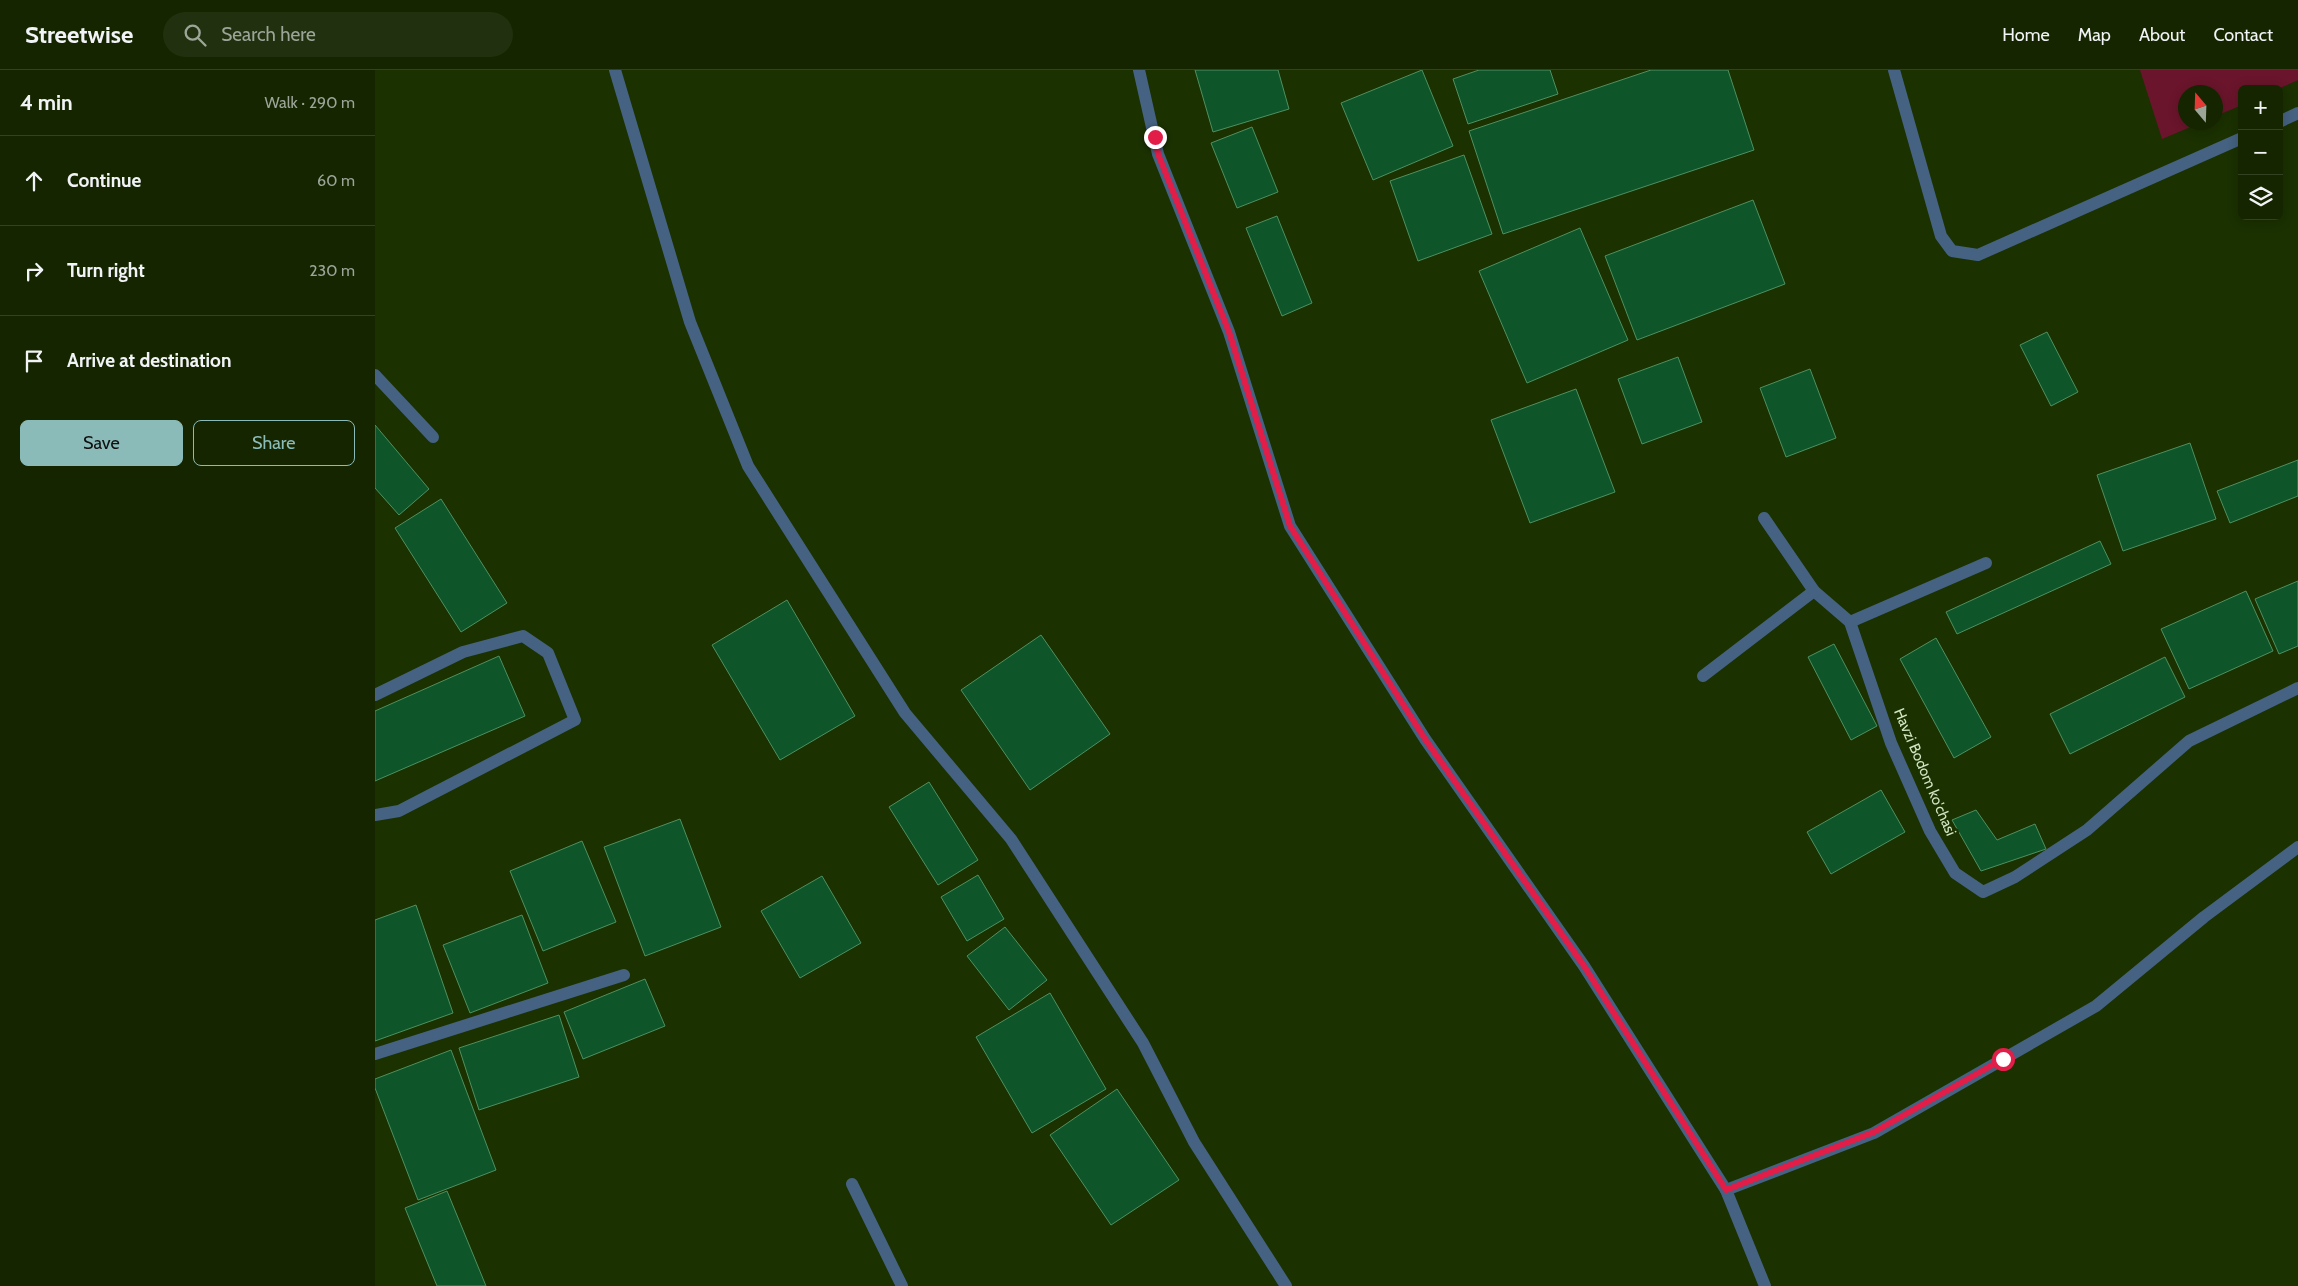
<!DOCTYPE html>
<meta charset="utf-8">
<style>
:root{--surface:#142500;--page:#21310f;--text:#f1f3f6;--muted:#9da599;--line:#334222;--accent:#8bbbb9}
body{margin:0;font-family:Cabin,sans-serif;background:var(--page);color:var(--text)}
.controls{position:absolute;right:15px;top:15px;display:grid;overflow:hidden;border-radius:8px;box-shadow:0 2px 12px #0003}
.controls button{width:45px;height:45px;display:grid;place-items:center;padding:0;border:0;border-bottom:1px solid var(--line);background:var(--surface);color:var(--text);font:25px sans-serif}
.compass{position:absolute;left:1803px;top:15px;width:45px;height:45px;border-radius:50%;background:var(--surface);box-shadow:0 2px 12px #0003;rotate:341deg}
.stop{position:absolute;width:15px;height:15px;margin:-11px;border:4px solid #e11d48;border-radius:50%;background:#fff}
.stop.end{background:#e11d48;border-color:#fff;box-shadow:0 1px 5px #0008}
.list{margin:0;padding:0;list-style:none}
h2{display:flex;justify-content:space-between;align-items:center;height:65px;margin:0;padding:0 20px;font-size:21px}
h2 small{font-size:16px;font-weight:400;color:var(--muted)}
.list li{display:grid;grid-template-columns:32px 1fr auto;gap:15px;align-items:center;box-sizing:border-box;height:90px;padding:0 20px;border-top:1px solid var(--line)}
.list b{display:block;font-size:19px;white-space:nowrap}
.list em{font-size:16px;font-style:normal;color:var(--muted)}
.actions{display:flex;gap:10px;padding:15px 20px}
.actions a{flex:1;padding:11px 0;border:1px solid var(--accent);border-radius:8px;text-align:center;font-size:18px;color:var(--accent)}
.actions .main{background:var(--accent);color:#111}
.icon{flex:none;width:28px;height:28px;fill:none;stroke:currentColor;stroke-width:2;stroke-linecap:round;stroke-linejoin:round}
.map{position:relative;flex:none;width:1923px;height:1216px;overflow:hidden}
header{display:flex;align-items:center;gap:30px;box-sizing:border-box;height:70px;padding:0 25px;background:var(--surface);border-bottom:1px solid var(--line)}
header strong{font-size:24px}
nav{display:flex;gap:28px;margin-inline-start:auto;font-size:18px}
.search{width:350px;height:45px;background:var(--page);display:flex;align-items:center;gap:12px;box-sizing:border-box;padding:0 18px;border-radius:28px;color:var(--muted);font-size:19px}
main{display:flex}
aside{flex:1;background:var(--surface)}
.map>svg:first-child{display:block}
</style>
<header>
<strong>Streetwise</strong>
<div class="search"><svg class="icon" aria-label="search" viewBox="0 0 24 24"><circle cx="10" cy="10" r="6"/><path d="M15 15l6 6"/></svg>Search here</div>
<nav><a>Home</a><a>Map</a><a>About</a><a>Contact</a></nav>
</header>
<main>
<aside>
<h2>4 min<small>Walk · 290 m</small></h2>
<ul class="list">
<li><svg class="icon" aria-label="ahead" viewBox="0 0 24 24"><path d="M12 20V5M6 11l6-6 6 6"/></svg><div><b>Continue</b></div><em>60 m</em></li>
<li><svg class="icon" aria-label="right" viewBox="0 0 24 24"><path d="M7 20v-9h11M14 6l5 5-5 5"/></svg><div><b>Turn right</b></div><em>230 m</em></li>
<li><svg class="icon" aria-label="arrive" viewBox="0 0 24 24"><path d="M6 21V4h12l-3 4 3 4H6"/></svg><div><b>Arrive at destination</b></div></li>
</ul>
<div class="actions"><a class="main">Save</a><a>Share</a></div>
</aside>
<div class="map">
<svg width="1923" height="1216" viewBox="0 0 1923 1216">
<rect width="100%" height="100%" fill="#1b3100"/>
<polygon fill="#6a152b" points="1765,0 1923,0 1923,10 1903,19 1867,19 1867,35 1841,46 1840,22 1810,22 1810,52 1825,53 1787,69"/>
<g fill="#0e562a" stroke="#4f9060">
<polygon points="820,0 903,0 914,39 838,62"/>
<polygon points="1047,0 1078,76 998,110 966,33"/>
<polygon points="1104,0 1175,0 1183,24 1093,54 1078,9"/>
<polygon points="1276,0 1353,0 1379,80 1128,164 1094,61"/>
<polygon points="877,57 903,122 862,138 836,73"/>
<polygon points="1089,85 1117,164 1043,191 1015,111"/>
<polygon points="1378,130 1410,214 1262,270 1230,186"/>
<polygon points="902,146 937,233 907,246 871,158"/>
<polygon points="1205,158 1253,270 1152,313 1104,201"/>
<polygon points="1672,262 1703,322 1676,336 1645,275"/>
<polygon points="1303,287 1327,352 1267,374 1243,309"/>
<polygon points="1435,299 1461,368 1411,387 1385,318"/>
<polygon points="1201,319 1240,422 1155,453 1116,350"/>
<polygon points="0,355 54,419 24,445 0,418"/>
<polygon points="1815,373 1841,449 1748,481 1722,405"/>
<polygon points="1923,390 1923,426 1855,453 1842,421"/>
<polygon points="66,429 132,533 86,562 20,458"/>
<polygon points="1725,471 1736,494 1582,564 1571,542"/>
<polygon points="1923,511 1923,576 1904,584 1880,529"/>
<polygon points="1871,521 1898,581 1814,619 1786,559"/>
<polygon points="412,530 480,646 405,690 337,575"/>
<polygon points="666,565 735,664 655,720 586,620"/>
<polygon points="1561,568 1616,667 1579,688 1525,589"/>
<polygon points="1459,574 1502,656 1476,670 1433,587"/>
<polygon points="124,586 150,646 0,711 0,641"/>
<polygon points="1790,587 1810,627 1695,684 1675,644"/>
<polygon points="554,712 603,790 563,815 514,737"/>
<polygon points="1506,720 1530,762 1456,804 1432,762"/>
<polygon points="1601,740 1622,770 1660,754 1671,779 1606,801 1577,750"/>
<polygon points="305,749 346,857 270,886 229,777"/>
<polygon points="207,771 241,852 168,881 135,801"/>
<polygon points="603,805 629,849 592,871 566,827"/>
<polygon points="447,806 486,873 425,908 386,841"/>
<polygon points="41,835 78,943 0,971 0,850"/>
<polygon points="147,845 173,913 95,943 68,875"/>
<polygon points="630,857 672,910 634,940 592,886"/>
<polygon points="270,909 290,956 208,989 189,942"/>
<polygon points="675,923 731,1019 657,1063 601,967"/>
<polygon points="184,945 204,1007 104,1040 84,978"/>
<polygon points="76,980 121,1100 43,1130 0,1018 0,1009"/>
<polygon points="742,1019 804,1110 736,1155 675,1065"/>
<polygon points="72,1121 111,1216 62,1216 30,1138"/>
</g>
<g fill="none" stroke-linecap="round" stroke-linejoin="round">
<g stroke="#456282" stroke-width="12">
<polyline points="0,305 58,367"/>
<polyline points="0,625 88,582 148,566 173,583 200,650 24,741 0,745"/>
<polyline points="0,984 249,905"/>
<polyline points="477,1114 527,1216"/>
</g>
<g stroke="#456282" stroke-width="12">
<polyline points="240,0 315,252 373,396 530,643 636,769 768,973 819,1072 911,1216"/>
<polyline points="764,0 783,84 854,262 915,456 1050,669 1209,896 1351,1120 1390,1216"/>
<polyline points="1519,0 1566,166 1577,181 1603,185 1867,68"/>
<polyline points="1904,52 1923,43"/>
<polyline points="1389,448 1439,521 1475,552 1516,673 1555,761 1580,803 1608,822 1640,807 1712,760 1814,671 1923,618"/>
<polyline points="1475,552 1611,493"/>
<polyline points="1328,606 1439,521"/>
<polyline points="1351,1120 1499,1063 1721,936 1829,847 1923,777"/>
</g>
</g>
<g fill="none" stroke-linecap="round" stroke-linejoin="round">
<polyline stroke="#e11d48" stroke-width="6" points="780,67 783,84 854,262 915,456 1050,669 1209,896 1351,1120 1499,1062 1628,989"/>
</g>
<g text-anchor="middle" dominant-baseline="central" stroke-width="5" stroke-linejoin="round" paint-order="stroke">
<g font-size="15" fill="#d3e6c4" stroke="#1b3100">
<text transform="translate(1550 702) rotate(67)">Havzi Bodom ko'chasi</text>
</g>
</g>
</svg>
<div class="controls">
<button>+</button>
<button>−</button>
<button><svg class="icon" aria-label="layers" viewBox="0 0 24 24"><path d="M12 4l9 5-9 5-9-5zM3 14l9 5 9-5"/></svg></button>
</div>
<svg class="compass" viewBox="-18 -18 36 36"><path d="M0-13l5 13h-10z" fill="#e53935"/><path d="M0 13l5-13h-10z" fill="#9da599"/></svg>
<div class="stop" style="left:1628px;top:989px"></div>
<div class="stop end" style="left:780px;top:67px"></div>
</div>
</main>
